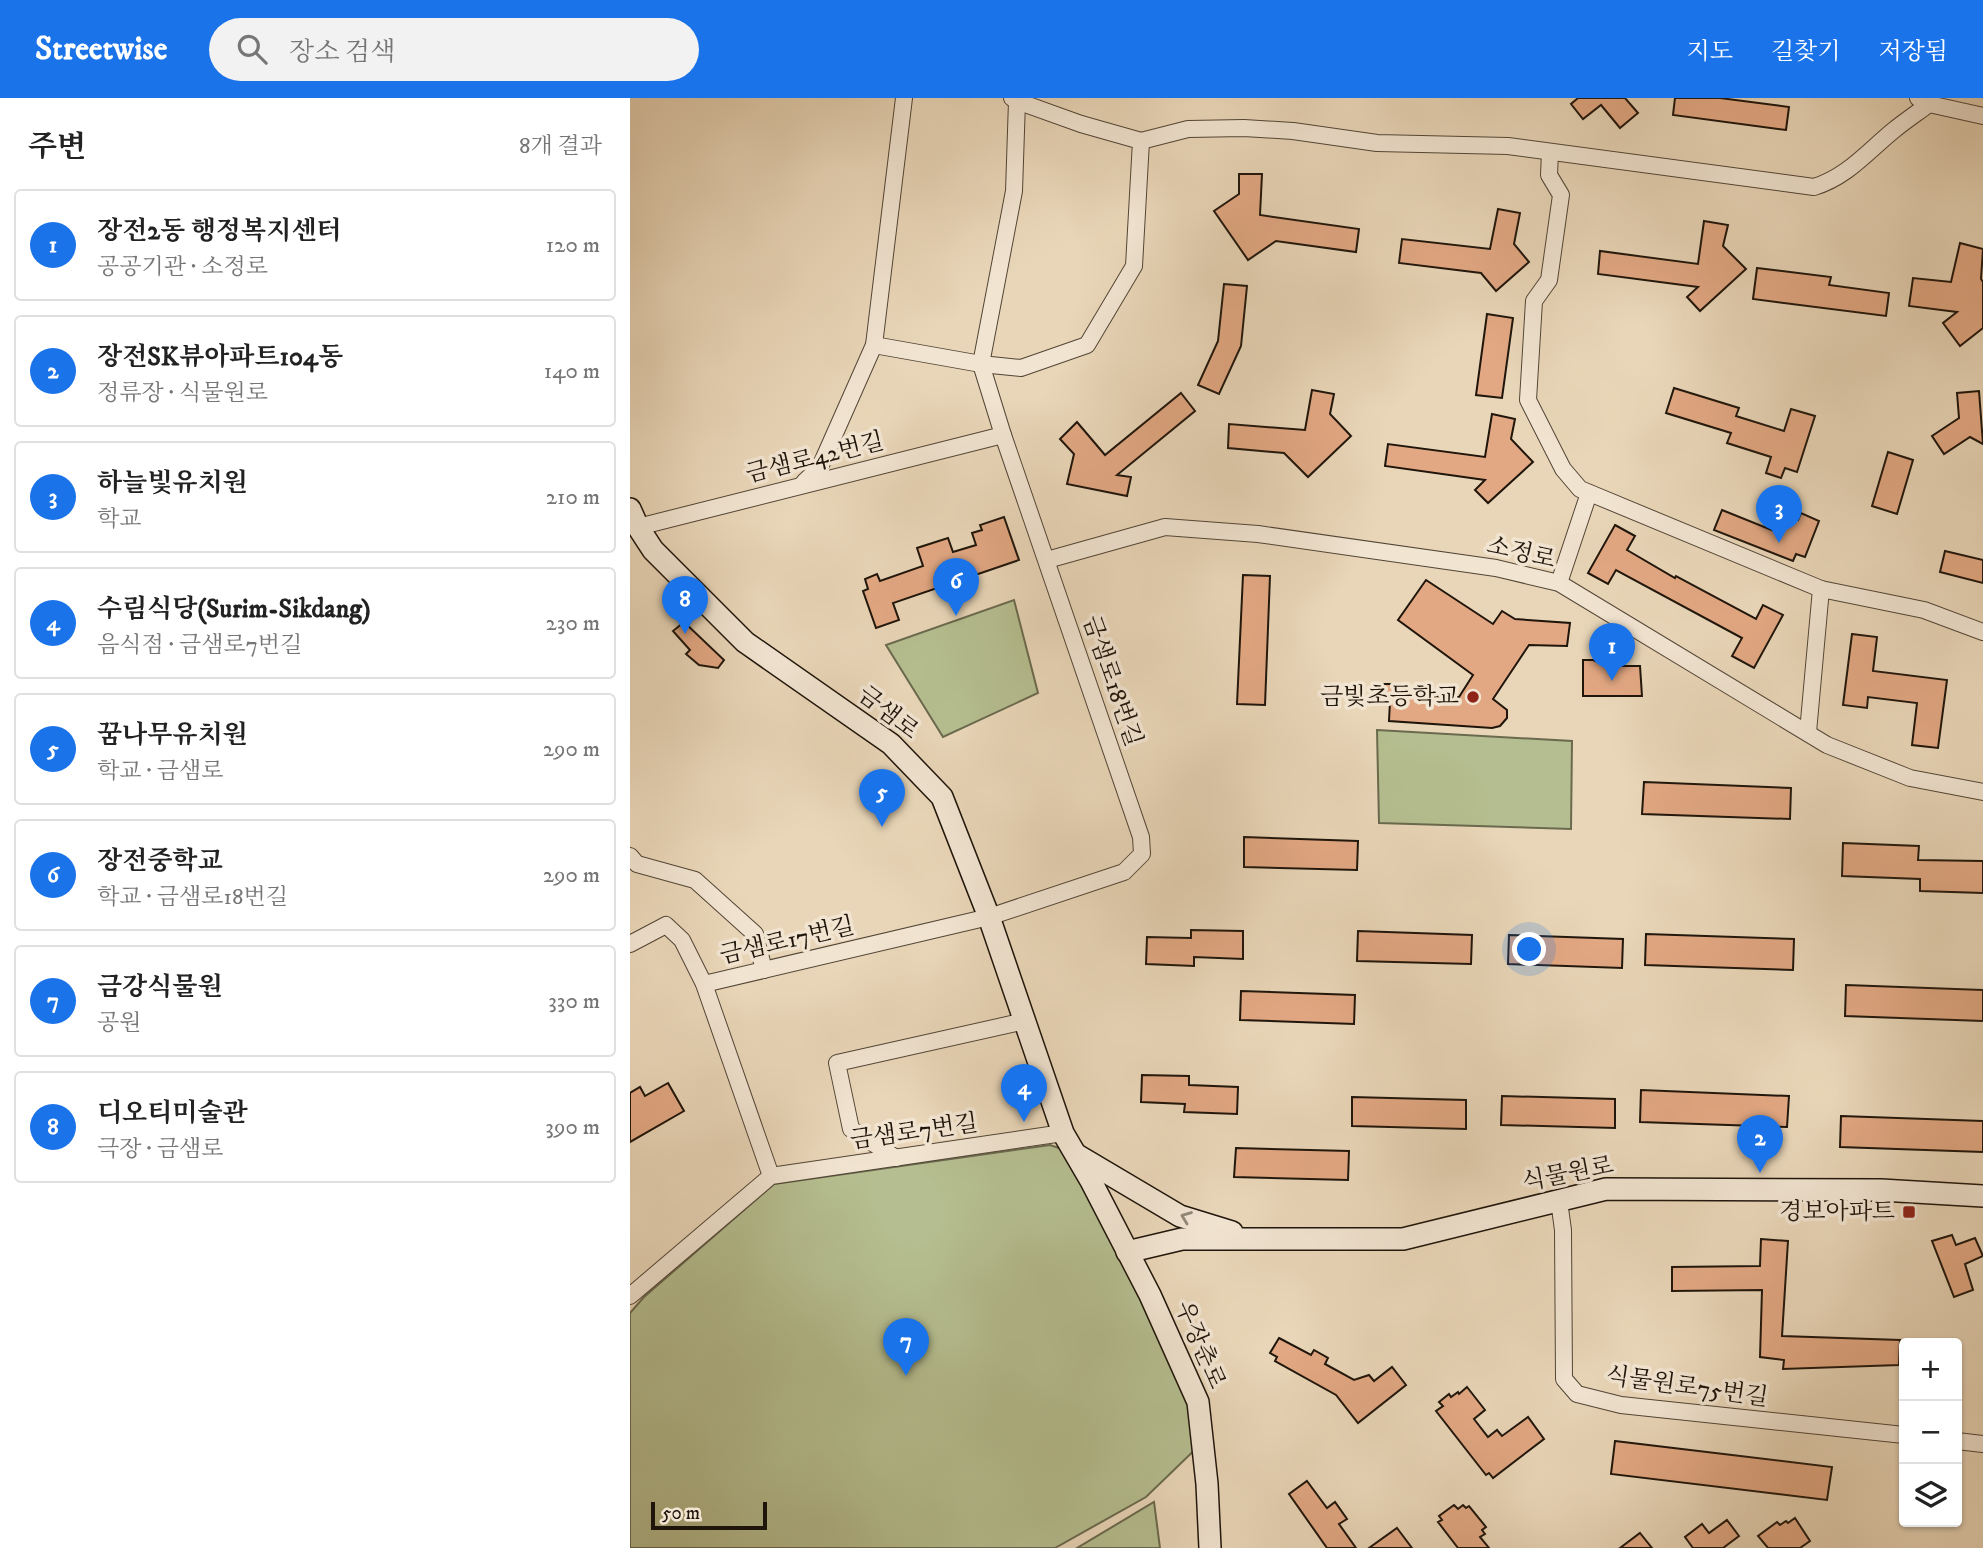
<!DOCTYPE html>
<html lang="ko">
<meta charset="utf-8">
<style>
:root{--surface:#fff;--page:#f2f2f2;--text:#222;--muted:#767676;--line:#e0e0e0;--accent:#1a73e8}
body{margin:0;font-family:"IM FELL DW Pica","Noto Serif KR",serif;background:var(--page);color:var(--text)}
.controls{position:absolute;right:21px;bottom:21px;display:grid;overflow:hidden;border-radius:7px;box-shadow:0 2px 5px #0004}
.controls button{width:63px;height:63px;display:grid;place-items:center;padding:0;border:0;border-bottom:2px solid var(--line);background:var(--surface);color:var(--text);font:35px sans-serif}
.scale{position:absolute;left:21px;bottom:18px;width:116px;box-sizing:border-box;padding-left:7px;border:4px solid #1f150b;border-top:0;font-size:19px;line-height:24px;white-space:nowrap;color:#1f150b;-webkit-text-stroke:5px #f1e4d1;paint-order:stroke}
.you{position:absolute;left:900px;top:852px;width:24px;height:24px;margin:-18px;border:5px solid #fff;border-radius:50%;background:#1a73e8;box-shadow:0 0 0 10px #1a73e833}
.badge{display:grid;place-items:center;width:46px;height:46px;border-radius:50%;background:var(--accent);color:#fff;font-size:23px;font-weight:700}
.pin{position:absolute;translate:-50% -58px;filter:drop-shadow(0 2px 4px #0008)}
.pin::after{content:'';position:absolute;top:37px;width:24px;height:21px;background:inherit;clip-path:polygon(0 0,100% 0,50% 100%)}
.list{margin:0;padding:0;list-style:none}
h2{display:flex;justify-content:space-between;align-items:center;height:91px;margin:0;padding:0 28px;font-size:30px}
h2 small{font-size:23px;font-weight:400;color:var(--muted)}
.list li{display:grid;grid-template-columns:46px 1fr auto;gap:21px;align-items:center;box-sizing:border-box;height:112px;margin:0 14px 14px;padding:0 14px;border:2px solid var(--line);border-radius:7px}
.list b{display:block;font-size:26px;white-space:nowrap}
.list p{margin:0;font-size:23px;white-space:nowrap;color:var(--muted)}
.list em{font-size:23px;font-style:normal;color:var(--muted)}
.icon{flex:none;width:38px;height:38px;fill:none;stroke:currentColor;stroke-width:2;stroke-linecap:round;stroke-linejoin:round}
.map{position:relative;flex:none;width:1353px;height:1450px;overflow:hidden}
header{display:flex;align-items:center;gap:42px;box-sizing:border-box;height:98px;padding:0 35px;background:var(--accent);color:#fff}
header strong{font-size:33px}
nav{display:flex;gap:38px;margin-inline-start:auto;font-size:24px}
.search{width:490px;height:63px;background:var(--page);display:flex;align-items:center;gap:18px;box-sizing:border-box;padding:0 24px;border-radius:38px;color:var(--muted);font-size:26px}
main{display:flex}
aside{flex:1;background:var(--surface)}
.map>svg:first-child{display:block}
</style>
<header>
<strong>Streetwise</strong>
<div class="search"><svg class="icon" aria-label="search" viewBox="0 0 24 24"><circle cx="10" cy="10" r="6"/><path d="M15 15l6 6"/></svg>장소 검색</div>
<nav><a>지도</a><a>길찾기</a><a>저장됨</a></nav>
</header>
<main>
<aside>
<h2>주변<small>8개 결과</small></h2>
<ul class="list">
<li><span class="badge">1</span><div><b>장전2동 행정복지센터</b><p>공공기관 · 소정로</p></div><em>120 m</em></li>
<li><span class="badge">2</span><div><b>장전SK뷰아파트104동</b><p>정류장 · 식물원로</p></div><em>140 m</em></li>
<li><span class="badge">3</span><div><b>하늘빛유치원</b><p>학교</p></div><em>210 m</em></li>
<li><span class="badge">4</span><div><b>수림식당(Surim-Sikdang)</b><p>음식점 · 금샘로7번길</p></div><em>230 m</em></li>
<li><span class="badge">5</span><div><b>꿈나무유치원</b><p>학교 · 금샘로</p></div><em>290 m</em></li>
<li><span class="badge">6</span><div><b>장전중학교</b><p>학교 · 금샘로18번길</p></div><em>290 m</em></li>
<li><span class="badge">7</span><div><b>금강식물원</b><p>공원</p></div><em>330 m</em></li>
<li><span class="badge">8</span><div><b>디오티미술관</b><p>극장 · 금샘로</p></div><em>390 m</em></li>
</ul>
</aside>
<div class="map">
<svg width="1353" height="1450" viewBox="0 0 1353 1450">
<rect width="100%" height="100%" fill="#e9d6b8"/>
<filter id="stains"><feTurbulence type="fractalNoise" baseFrequency=".00286" numOctaves="4"/><feColorMatrix values="0 0 0 0 .2 0 0 0 0 .09 0 0 0 0 .02 0 0 0 .5 -.17"/></filter>
<radialGradient id="worn" r=".72"><stop offset=".6" stop-color="#630" stop-opacity="0"/><stop offset="1" stop-color="#630" stop-opacity=".3"/></radialGradient>
<g fill="#b5be90" stroke="#6a6a4e" stroke-width="2">
<polygon points="384,502 408,595 313,639 256,547"/>
<polygon points="747,632 942,643 941,731 749,725"/>
<polygon points="420,1047 444,1055 576,1341 516,1399 425,1450 0,1450 0,1215 14,1199 144,1086"/>
<polygon points="524,1404 530,1450 447,1450"/>
</g>
<g fill="#e2a883" stroke="#1f150b" stroke-width="2">
<polygon points="948,0 995,0 1008,15 990,30 971,7 953,21 941,6"/>
<polygon points="1045,0 1090,0 1159,9 1156,32 1043,17"/>
<polygon points="609,76 632,76 630,117 729,131 726,154 646,143 618,162 584,113 609,96"/>
<polygon points="868,111 890,115 884,146 899,164 866,193 851,175 769,165 772,141 860,151"/>
<polygon points="1074,123 1098,127 1093,148 1116,171 1070,213 1057,199 1068,189 968,176 970,153 1068,166"/>
<polygon points="1330,145 1353,151 1351,181 1353,184 1353,230 1330,248 1313,225 1327,214 1279,208 1283,180 1321,184"/>
<polygon points="1127,170 1201,179 1199,187 1259,195 1256,218 1123,201"/>
<polygon points="594,186 617,188 611,248 589,296 568,287 588,243"/>
<polygon points="857,216 883,220 872,300 846,297"/>
<polygon points="1044,290 1109,310 1106,318 1154,333 1161,311 1185,318 1167,374 1155,370 1151,380 1136,375 1141,359 1097,345 1101,335 1036,315"/>
<polygon points="682,292 704,296 700,316 721,338 678,379 654,355 598,350 599,326 675,332"/>
<polygon points="1349,293 1353,346 1340,339 1314,356 1302,338 1329,320 1327,295"/>
<polygon points="551,295 565,313 487,377 501,379 497,398 437,386 444,356 430,341 447,324 475,357"/>
<polygon points="862,316 885,321 881,341 903,364 858,405 845,392 855,382 755,368 758,346 855,359"/>
<polygon points="1258,354 1283,362 1267,416 1242,408"/>
<polygon points="1092,412 1149,435 1156,418 1168,422 1171,415 1189,423 1175,459 1166,456 1163,463 1084,432"/>
<polygon points="374,419 389,462 263,505 269,522 246,530 233,493 238,491 235,481 247,476 250,483 293,468 287,450 318,440 323,454 346,447 342,435 352,432 350,427"/>
<polygon points="985,427 1005,438 997,452 1045,480 1046,478 1126,521 1133,507 1153,517 1124,570 1102,558 1112,540 986,472 978,486 958,475"/>
<polygon points="1315,453 1353,462 1353,485 1310,474"/>
<polygon points="613,477 640,478 635,607 607,606"/>
<polygon points="796,482 863,526 872,513 885,521 940,525 937,548 899,547 863,601 877,612 877,620 870,628 862,630 759,623 760,604 749,603 750,586 769,586 768,597 829,599 843,577 768,522"/>
<polygon points="54,524 94,562 88,570 69,567 56,556 60,552 43,533"/>
<polygon points="1222,536 1247,539 1243,573 1317,582 1308,650 1282,647 1287,605 1238,599 1237,610 1213,607"/>
<polygon points="953,562 963,562 978,568 1010,568 1012,598 953,598"/>
<polygon points="1014,684 1161,690 1160,721 1012,716"/>
<polygon points="614,739 728,743 727,772 614,769"/>
<polygon points="1213,745 1289,748 1288,762 1353,763 1353,795 1290,793 1290,781 1212,778"/>
<polygon points="561,832 613,833 613,861 564,859 564,868 516,866 517,839 561,840"/>
<polygon points="728,833 842,837 841,866 727,863"/>
<polygon points="1016,836 1164,841 1163,872 1015,867"/>
<polygon points="879,837 993,841 992,870 878,866"/>
<polygon points="1216,887 1353,892 1353,923 1215,918"/>
<polygon points="611,893 725,897 724,926 610,922"/>
<polygon points="512,977 559,978 559,987 608,989 607,1016 554,1014 555,1006 511,1004"/>
<polygon points="38,985 54,1013 0,1044 0,995 10,989 15,998"/>
<polygon points="1011,992 1159,998 1157,1029 1010,1024"/>
<polygon points="872,998 985,1001 985,1030 871,1027"/>
<polygon points="722,999 836,1002 836,1031 722,1028"/>
<polygon points="1211,1018 1353,1023 1353,1054 1210,1049"/>
<polygon points="606,1050 719,1053 718,1082 604,1079"/>
<polygon points="1322,1137 1326,1147 1345,1140 1353,1158 1335,1166 1343,1192 1324,1199 1302,1143"/>
<polygon points="1131,1141 1158,1143 1152,1238 1270,1242 1269,1267 1153,1271 1154,1262 1130,1259 1132,1192 1042,1193 1042,1169 1130,1168"/>
<polygon points="649,1240 681,1257 684,1252 698,1260 695,1266 724,1282 739,1277 744,1283 762,1269 776,1287 728,1325 706,1297 645,1263 647,1259 640,1255"/>
<polygon points="837,1289 855,1312 844,1321 858,1339 867,1332 872,1338 898,1319 914,1341 863,1380 859,1375 856,1377 806,1313 813,1308 809,1304 819,1296 821,1299 828,1294 829,1296"/>
<polygon points="985,1343 1202,1369 1197,1402 981,1376"/>
<polygon points="677,1383 697,1410 705,1404 717,1421 709,1426 726,1450 697,1450 659,1396"/>
<polygon points="824,1407 828,1411 833,1407 836,1410 839,1408 856,1429 852,1432 855,1436 850,1439 859,1450 828,1450 808,1424 812,1422 809,1418"/>
<polygon points="1165,1420 1180,1443 1170,1450 1138,1450 1128,1438 1147,1424 1150,1427 1156,1423 1158,1425"/>
<polygon points="1097,1422 1109,1438 1093,1450 1063,1450 1055,1439 1072,1426 1079,1435"/>
<polygon points="767,1430 782,1450 739,1450"/>
<polygon points="1010,1435 1022,1450 990,1450"/>
</g>
<g fill="none" stroke-linecap="round" stroke-linejoin="round">
<g stroke="#524536" stroke-width="18">
<g id="minor">
<polyline points="274,0 244,247 351,266 391,270 457,247 504,168 511,43 451,26 387,3"/>
<polyline points="1288,0 1299,6 1353,18"/>
<path d="M511 43 558 31 614 30 663 33 747 45 878 48 1184 89C1217 79 1237 54 1264 32 1275 23 1287 15 1299 6"/>
<polyline points="920,54 919,77 931,97 919,182 904,203 898,302 933,371 950,391 1191,491 1294,512 1353,534"/>
<polyline points="174,384 190,369 244,247"/>
<polyline points="8,429 373,337"/>
<polyline points="417,462 535,429 628,436 866,470 929,485 1197,647 1280,680 1353,694"/>
<polyline points="929,485 959,395"/>
<polyline points="1178,634 1191,491"/>
<polyline points="0,758 7,766 65,782 125,836 134,872"/>
<polyline points="0,846 36,827 52,842 74,886 141,1078"/>
<polyline points="74,886 359,819 494,774 512,756 511,739 373,337 351,266 384,93 387,3 382,0"/>
<polyline points="266,1060 221,1031 207,965 395,923"/>
<polyline points="929,1103 933,1132 934,1281 947,1296 991,1307 1274,1337"/>
<polyline points="0,1198 141,1078 433,1035"/>
<polyline points="1327,1343 1353,1346"/>
</g>
</g>
<g stroke="#1f150b" stroke-width="24">
<g id="secondary">
<polyline points="0,411 8,429 23,452 115,544 261,646 312,699 359,819 433,1035 461,1083 520,1197 568,1304 577,1386 580,1450"/>
<polyline points="447,1057 550,1118 602,1134"/>
<polyline points="497,1154 552,1141 773,1141 976,1091 1251,1092 1353,1098"/>
</g>
</g>
<use href="#minor" stroke="#f1e4d1" stroke-width="16"/>
<use href="#secondary" stroke="#f1e4d1" stroke-width="21"/>
</g>
<defs><path id="oneway-chevron" d="M-2-3.5L2.5 0L-2 3.5" fill="none" stroke-width="1.6" stroke-linecap="round" stroke-linejoin="round" transform="scale(1.75)"/></defs>
<use stroke="#928778" href="#oneway-chevron" transform="translate(556 1119) rotate(-159)"/>
<g fill="#8f2418" stroke="#f1e4d1" stroke-width="2.5">
<circle cx="843" cy="599" r="7"/>
<rect x="1272" y="1107" width="14" height="14" rx="3.5"/>
</g>
<g text-anchor="middle" dominant-baseline="central" stroke-width="7" stroke-linejoin="round" paint-order="stroke">
<g font-size="24" fill="#1f150b" stroke="#f1e4d1">
<text transform="translate(185 360) rotate(-14)">금샘로42번길</text>
<text transform="translate(891 455) rotate(13)">소정로</text>
<text transform="translate(482 583) rotate(71)">금샘로18번길</text>
<text transform="translate(258 615) rotate(38)">금샘로</text>
<text transform="translate(157 843) rotate(-13)">금샘로17번길</text>
<text transform="translate(284 1034) rotate(-8)">금샘로7번길</text>
<text transform="translate(938 1076) rotate(-11)">식물원로</text>
<text transform="translate(570 1247) rotate(67)">우장춘로</text>
<text transform="translate(1057 1289) rotate(8)">식물원로75번길</text>
</g>
<g font-size="24" fill="#1f150b" stroke="#f1e4d1" text-anchor="end">
<text x="829" y="599">금빛초등학교</text>
<text x="1265" y="1114">경보아파트</text>
</g>
</g>
<rect width="100%" height="100%" filter="url(#stains)"/>
<rect width="100%" height="100%" fill="url(#worn)"/>
</svg>
<div class="controls">
<button>+</button>
<button>−</button>
<button><svg class="icon" aria-label="layers" viewBox="0 0 24 24"><path d="M12 4l9 5-9 5-9-5zM3 14l9 5 9-5"/></svg></button>
</div>
<div class="scale">50 m</div>
<div class="you"></div>
<div class="pin badge" style="left:982px;top:583px">1</div>
<div class="pin badge" style="left:1130px;top:1075px">2</div>
<div class="pin badge" style="left:1149px;top:445px">3</div>
<div class="pin badge" style="left:394px;top:1024px">4</div>
<div class="pin badge" style="left:252px;top:729px">5</div>
<div class="pin badge" style="left:326px;top:518px">6</div>
<div class="pin badge" style="left:276px;top:1278px">7</div>
<div class="pin badge" style="left:55px;top:536px">8</div>
</div>
</main>
